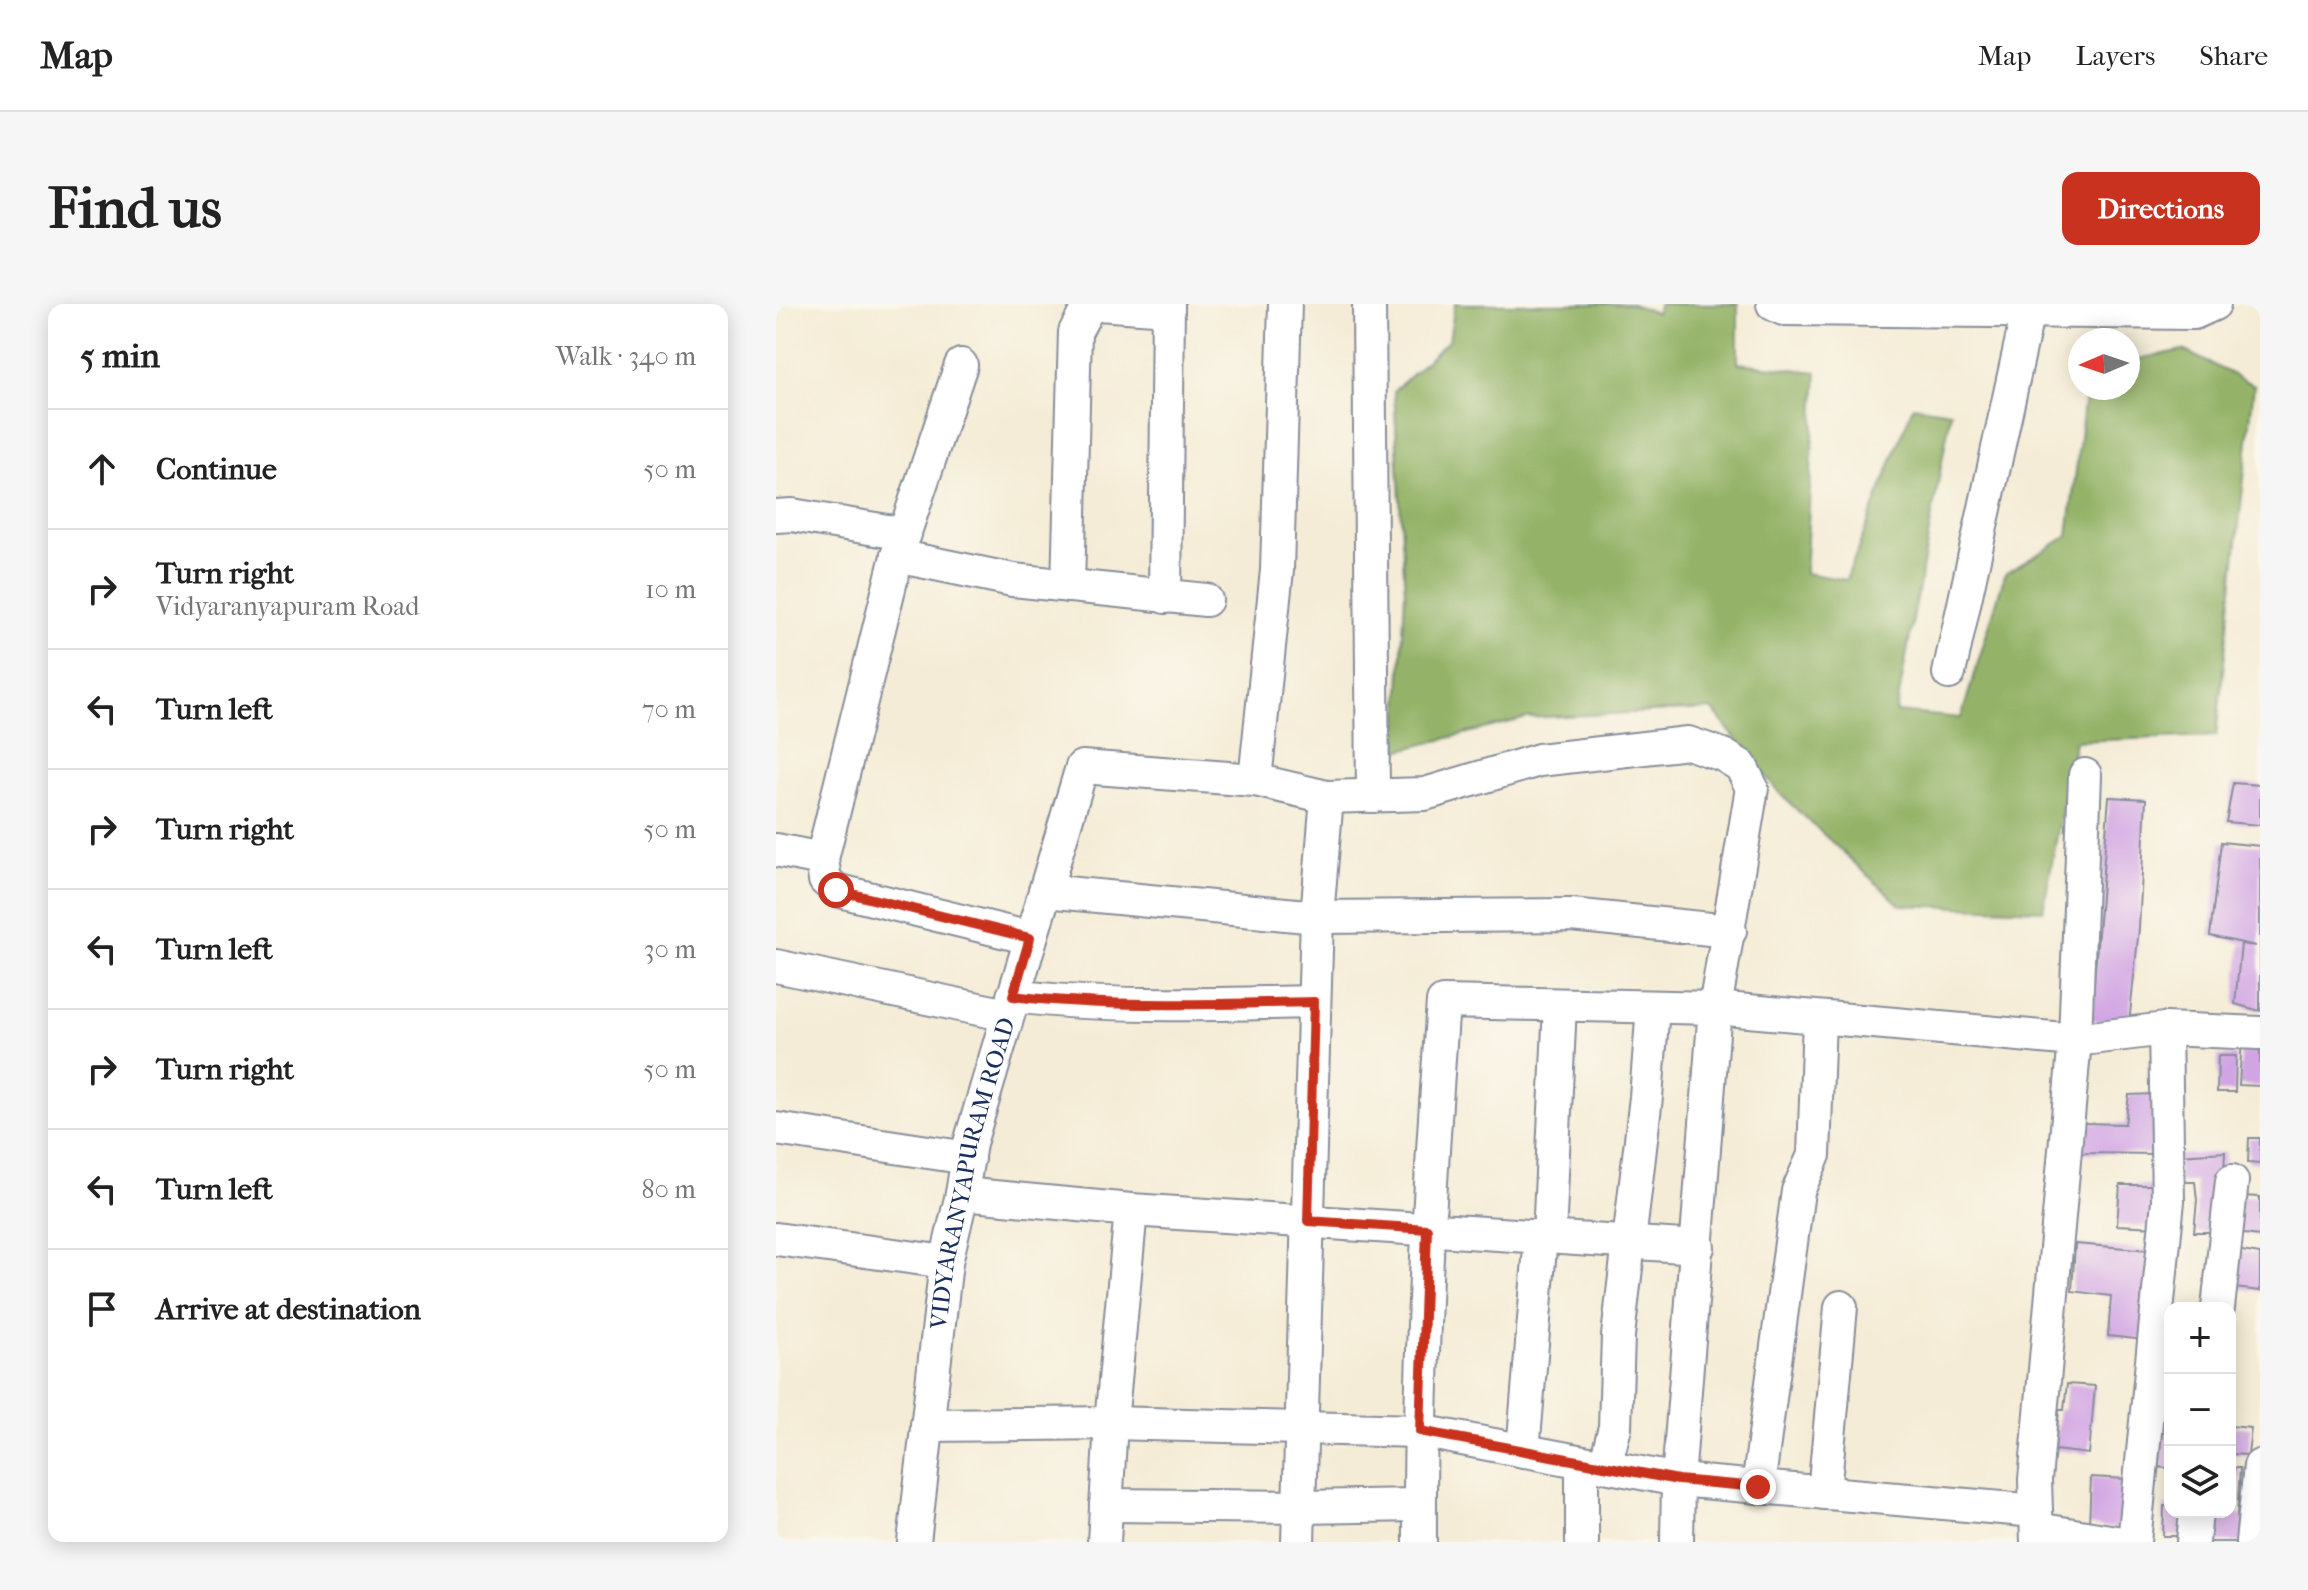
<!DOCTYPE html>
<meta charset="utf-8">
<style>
:root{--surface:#fff;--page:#f6f6f6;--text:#222;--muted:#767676;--line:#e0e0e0;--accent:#c8321e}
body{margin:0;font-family:"IM FELL French Canon",serif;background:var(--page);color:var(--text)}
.controls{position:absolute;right:24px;bottom:24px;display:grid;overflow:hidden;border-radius:16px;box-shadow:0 4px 20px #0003}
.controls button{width:72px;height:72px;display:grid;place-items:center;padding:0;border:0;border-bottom:2px solid var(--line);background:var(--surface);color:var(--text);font:40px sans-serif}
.compass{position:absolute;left:1292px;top:24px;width:72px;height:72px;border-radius:50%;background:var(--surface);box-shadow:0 4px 20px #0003;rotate:268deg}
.stop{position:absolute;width:24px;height:24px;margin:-18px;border:6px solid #c8321e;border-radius:50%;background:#fff}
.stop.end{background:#c8321e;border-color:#fff;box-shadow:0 2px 8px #0008}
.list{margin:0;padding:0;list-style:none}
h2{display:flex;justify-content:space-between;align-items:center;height:104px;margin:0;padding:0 32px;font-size:34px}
h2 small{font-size:26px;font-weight:400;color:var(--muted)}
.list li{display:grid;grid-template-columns:52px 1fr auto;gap:24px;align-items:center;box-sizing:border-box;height:120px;padding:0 32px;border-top:2px solid var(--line)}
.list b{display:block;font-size:30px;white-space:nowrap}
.list p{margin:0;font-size:26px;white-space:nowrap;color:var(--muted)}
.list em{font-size:26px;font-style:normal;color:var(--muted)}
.icon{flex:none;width:44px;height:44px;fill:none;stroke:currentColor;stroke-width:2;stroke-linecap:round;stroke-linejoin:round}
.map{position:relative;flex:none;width:1484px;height:1238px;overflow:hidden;border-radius:16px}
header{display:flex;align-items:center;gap:48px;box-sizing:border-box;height:112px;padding:0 40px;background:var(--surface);border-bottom:2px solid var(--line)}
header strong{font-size:38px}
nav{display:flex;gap:44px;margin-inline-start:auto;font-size:28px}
.intro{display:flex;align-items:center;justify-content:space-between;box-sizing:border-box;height:192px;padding:0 48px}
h1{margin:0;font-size:56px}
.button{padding:20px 36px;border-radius:16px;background:var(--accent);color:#fff;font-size:28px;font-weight:700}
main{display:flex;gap:48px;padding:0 48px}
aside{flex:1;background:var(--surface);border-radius:16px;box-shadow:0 4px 20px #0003}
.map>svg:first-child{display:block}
</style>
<header>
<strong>Map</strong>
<nav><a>Map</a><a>Layers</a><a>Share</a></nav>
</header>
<div class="intro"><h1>Find us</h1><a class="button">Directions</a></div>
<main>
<aside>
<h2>5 min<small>Walk · 340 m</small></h2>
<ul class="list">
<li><svg class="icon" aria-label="ahead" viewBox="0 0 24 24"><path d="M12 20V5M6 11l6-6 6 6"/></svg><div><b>Continue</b></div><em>50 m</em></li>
<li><svg class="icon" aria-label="right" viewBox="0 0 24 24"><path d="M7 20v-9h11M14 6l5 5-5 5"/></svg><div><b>Turn right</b><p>Vidyaranyapuram Road</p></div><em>10 m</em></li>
<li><svg class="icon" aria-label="left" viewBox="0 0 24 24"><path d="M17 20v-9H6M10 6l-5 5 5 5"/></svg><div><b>Turn left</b></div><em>70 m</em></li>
<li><svg class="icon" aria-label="right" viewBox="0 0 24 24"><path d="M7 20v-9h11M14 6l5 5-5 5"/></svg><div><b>Turn right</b></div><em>50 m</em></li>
<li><svg class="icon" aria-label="left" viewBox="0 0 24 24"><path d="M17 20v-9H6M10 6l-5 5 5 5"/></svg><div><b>Turn left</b></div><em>30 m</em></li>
<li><svg class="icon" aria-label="right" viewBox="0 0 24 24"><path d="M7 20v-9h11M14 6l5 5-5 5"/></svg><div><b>Turn right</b></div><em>50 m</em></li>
<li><svg class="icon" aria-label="left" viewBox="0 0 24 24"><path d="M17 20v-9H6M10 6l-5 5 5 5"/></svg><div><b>Turn left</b></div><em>80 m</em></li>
<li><svg class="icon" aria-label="arrive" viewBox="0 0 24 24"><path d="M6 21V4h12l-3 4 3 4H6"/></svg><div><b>Arrive at destination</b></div></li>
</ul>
</aside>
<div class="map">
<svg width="1484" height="1238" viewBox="0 0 1484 1238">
<rect width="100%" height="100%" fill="#fbf7ec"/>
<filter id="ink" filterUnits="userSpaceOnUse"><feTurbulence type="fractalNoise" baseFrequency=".0125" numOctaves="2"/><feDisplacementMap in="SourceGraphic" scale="16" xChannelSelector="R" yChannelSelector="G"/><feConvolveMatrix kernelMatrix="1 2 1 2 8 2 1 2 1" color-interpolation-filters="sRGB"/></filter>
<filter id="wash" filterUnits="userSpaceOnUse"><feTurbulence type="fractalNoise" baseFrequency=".006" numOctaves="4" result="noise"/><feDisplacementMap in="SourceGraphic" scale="32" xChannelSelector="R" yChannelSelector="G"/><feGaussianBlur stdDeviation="1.8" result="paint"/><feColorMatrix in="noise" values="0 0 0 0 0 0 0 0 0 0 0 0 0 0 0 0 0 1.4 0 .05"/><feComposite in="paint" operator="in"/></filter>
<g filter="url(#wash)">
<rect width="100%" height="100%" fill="#f4ecd6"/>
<polygon fill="#94b367" stroke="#587162" stroke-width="2" points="679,0 856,0 880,9 884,0 962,0 962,59 1041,68 1029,269 1070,276 1137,102 1175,108 1120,408 1185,414 1229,270 1292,232 1310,84 1352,84 1352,57 1407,46 1478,81 1440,432 1299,437 1267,606 1124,601 1005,491 936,405 751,414 621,447 629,289 618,87 673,36"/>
<g id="blocks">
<g fill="#d1a5e4">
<polygon points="1457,479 1484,481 1484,521 1450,518"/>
<polygon points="1333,493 1370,495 1363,624 1353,720 1315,716"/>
<polygon points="1445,538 1484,542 1484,707 1459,700 1465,640 1480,642 1434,632"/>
<polygon points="1484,734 1484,782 1463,781 1466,735"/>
<polygon points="1442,752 1460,752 1459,788 1441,788"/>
<polygon points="1379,790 1379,850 1305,849 1307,819 1349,820 1353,791"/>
<polygon points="1473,834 1484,834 1484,859 1472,858"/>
<polygon points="1449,848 1445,928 1418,928 1421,896 1419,878 1402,878 1402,851"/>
<polygon points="1344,881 1380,881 1380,923 1341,921"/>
<polygon points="1465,892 1484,893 1484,932 1460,929"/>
<polygon points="1299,940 1374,946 1369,1036 1332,1032 1335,992 1296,987"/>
<polygon points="1454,945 1484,950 1484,987 1450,983"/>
<polygon points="1392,1059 1394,1059 1394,1094 1389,1093"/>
<polygon points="1291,1080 1319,1082 1313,1150 1279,1146 1283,1106 1288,1106"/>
<polygon points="1454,1122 1475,1124 1472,1151 1454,1150"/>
<polygon points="1379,1126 1394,1129 1394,1164 1377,1163"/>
<polygon points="1454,1164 1464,1164 1461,1211 1470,1212 1467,1238 1425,1238 1427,1208 1454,1208"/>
<polygon points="1315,1173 1350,1175 1347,1225 1313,1221"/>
<polygon points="1388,1202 1394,1202 1394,1208 1407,1208 1406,1232 1387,1232"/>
</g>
</g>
</g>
<g filter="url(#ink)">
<use href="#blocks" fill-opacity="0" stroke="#888e9a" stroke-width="2"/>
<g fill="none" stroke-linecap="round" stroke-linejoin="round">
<g stroke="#888e9a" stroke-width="36">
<g id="minor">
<polyline points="593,0 597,492"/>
<polyline points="997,0 1007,5 1418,9 1438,0"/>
<polyline points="185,61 121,252 46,555 49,576 60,586 254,634"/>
<polyline points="0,212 16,211 129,230"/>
<polyline points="121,252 237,276 430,296"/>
<polyline points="292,282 299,28 311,6 322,0 392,5"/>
<polyline points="389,293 392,0"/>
<polyline points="1173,369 1252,7"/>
<polyline points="479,476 501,266 509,0"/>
<polyline points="0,546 46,555"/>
<polyline points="269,587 541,613 795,611 954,627"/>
<polyline points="0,662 231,711"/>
<path d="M237 692C337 704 437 700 538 698"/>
<polyline points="0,825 192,854"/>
<polyline points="186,890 355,906 922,943"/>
<polyline points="773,933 784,701"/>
<polyline points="0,935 170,958"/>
<polyline points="1442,1004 1456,877"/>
<polyline points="151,1121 335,1119 644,1127 902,1176 1260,1207"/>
<polyline points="747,1147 765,932"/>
<polyline points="806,1158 806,1238"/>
<polyline points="829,1162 839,1123 842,1032 870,793 877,703"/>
<polyline points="982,1183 1022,887 1038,851 1043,714"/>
<polyline points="1048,1189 1065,1003"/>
<polyline points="330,1201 523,1203 644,1201"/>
<polyline points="1261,1225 1340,1238"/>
<path id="s1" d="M138 1238 170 958 186 890 194 839 306 463 479 476 551 493 649 490 763 456 912 439 947 451 965 462 976 484 939 704 902 1176 901 1238"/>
<polyline points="328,1238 335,1119 355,906"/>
<polyline points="522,1238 541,613 551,493"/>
<path d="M644 1238C643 1058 654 878 667 698L939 704 1299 736 1389 725 1484 729"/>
<polyline points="1261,1238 1259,1176 1299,736 1309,471"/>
<polyline points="1358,1238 1392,897 1389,725"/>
<polyline points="1417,1238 1420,1208"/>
<polyline points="1476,1238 1484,1162"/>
</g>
</g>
<use href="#minor" stroke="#fff" stroke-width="32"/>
</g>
</g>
<g fill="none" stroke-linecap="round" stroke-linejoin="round" filter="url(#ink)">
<path stroke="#c8321e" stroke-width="10" d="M60 586 254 634 237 692C337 704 437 700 538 698L532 917 651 925 644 1127 902 1176 982 1183"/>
</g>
<g text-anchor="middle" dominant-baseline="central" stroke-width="8" stroke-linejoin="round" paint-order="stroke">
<g font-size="24" fill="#1b2f5e" stroke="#fbf7ec">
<text stroke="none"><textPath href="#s1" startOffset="374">VIDYARANYAPURAM ROAD</textPath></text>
</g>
</g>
</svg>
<div class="controls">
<button>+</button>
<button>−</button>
<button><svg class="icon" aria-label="layers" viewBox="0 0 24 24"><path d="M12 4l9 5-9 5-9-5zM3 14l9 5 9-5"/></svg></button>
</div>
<svg class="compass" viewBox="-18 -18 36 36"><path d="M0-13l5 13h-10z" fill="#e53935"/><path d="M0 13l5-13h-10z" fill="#767676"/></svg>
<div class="stop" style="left:60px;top:586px"></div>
<div class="stop end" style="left:982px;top:1183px"></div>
</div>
</main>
